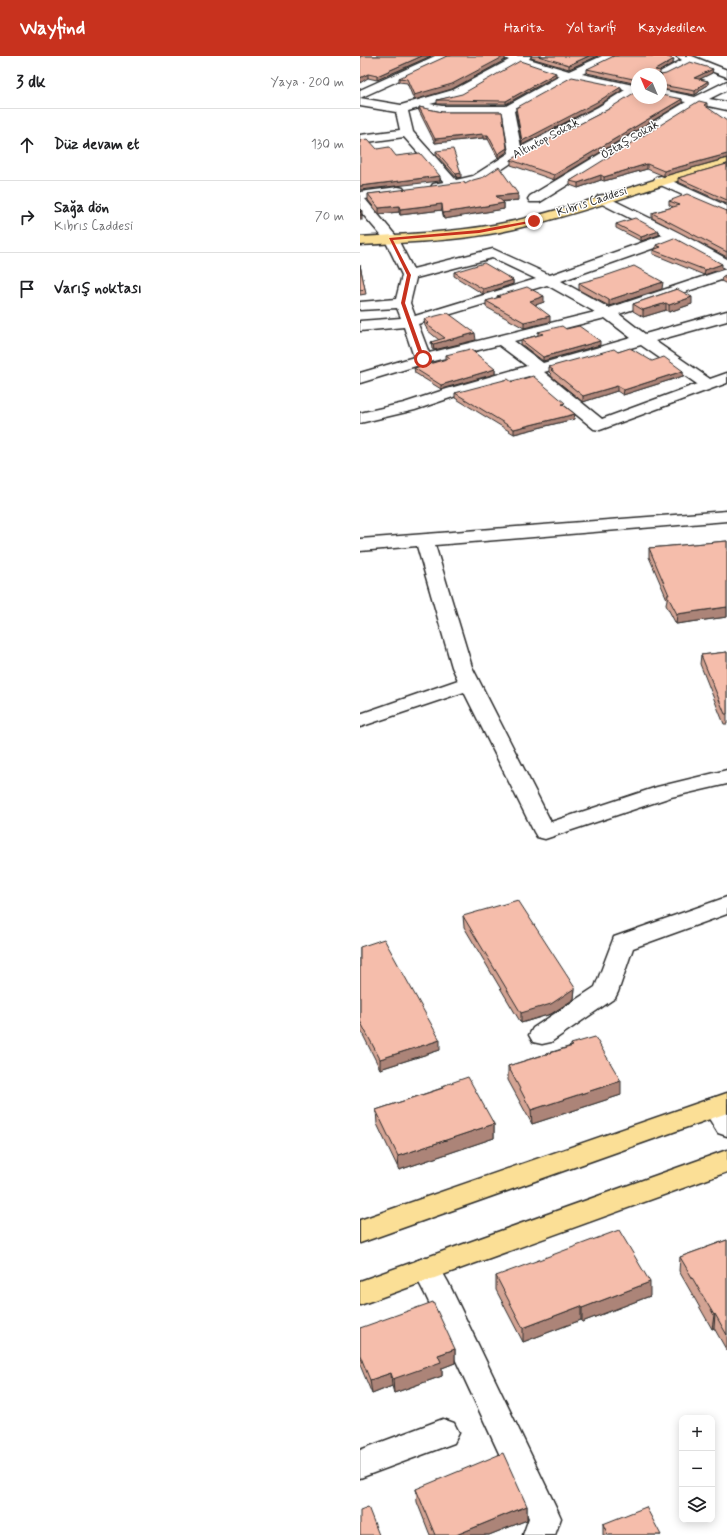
<!DOCTYPE html>
<html lang="tr">
<meta charset="utf-8">
<style>
:root{--surface:#fff;--page:#f2f2f2;--text:#202124;--muted:#757577;--line:#e0e0e0;--accent:#c8321e}
body{margin:0;font-family:Mynerve,sans-serif;background:var(--page);color:var(--text)}
.controls{position:absolute;right:12px;bottom:12px;display:grid;overflow:hidden;border-radius:8px;box-shadow:0 2px 10px #0003}
.controls button{width:36px;height:36px;display:grid;place-items:center;padding:0;border:0;border-bottom:1px solid var(--line);background:var(--surface);color:var(--text);font:20px sans-serif}
.compass{position:absolute;left:271px;top:12px;width:36px;height:36px;border-radius:50%;background:var(--surface);box-shadow:0 2px 10px #0003;rotate:316deg}
.stop{position:absolute;width:12px;height:12px;margin:-9px;border:3px solid #c8321e;border-radius:50%;background:#fff}
.stop.end{background:#c8321e;border-color:#fff;box-shadow:0 1px 4px #0008}
.list{margin:0;padding:0;list-style:none}
h2{display:flex;justify-content:space-between;align-items:center;height:52px;margin:0;padding:0 16px;font-size:17px}
h2 small{font-size:13px;font-weight:400;color:var(--muted)}
.list li{display:grid;grid-template-columns:26px 1fr auto;gap:12px;align-items:center;box-sizing:border-box;height:72px;padding:0 16px;border-top:1px solid var(--line)}
.list b{display:block;font-size:15px;white-space:nowrap}
.list p{margin:0;font-size:13px;white-space:nowrap;color:var(--muted)}
.list em{font-size:13px;font-style:normal;color:var(--muted)}
.icon{flex:none;width:22px;height:22px;fill:none;stroke:currentColor;stroke-width:2;stroke-linecap:round;stroke-linejoin:round}
.map{position:relative;flex:none;width:367px;height:1479px;overflow:hidden}
header{display:flex;align-items:center;gap:24px;box-sizing:border-box;height:56px;padding:0 20px;background:var(--accent);color:#fff}
header strong{font-size:19px}
nav{display:flex;gap:22px;margin-inline-start:auto;font-size:14px}
main{display:flex}
aside{flex:1;background:var(--surface)}
.map>svg:first-child{display:block}
</style>
<header>
<strong>Wayfind</strong>
<nav><a>Harita</a><a>Yol tarifi</a><a>Kaydedilen</a></nav>
</header>
<main>
<aside>
<h2>3 dk<small>Yaya · 200 m</small></h2>
<ul class="list">
<li><svg class="icon" aria-label="ahead" viewBox="0 0 24 24"><path d="M12 20V5M6 11l6-6 6 6"/></svg><div><b>Düz devam et</b></div><em>130 m</em></li>
<li><svg class="icon" aria-label="right" viewBox="0 0 24 24"><path d="M7 20v-9h11M14 6l5 5-5 5"/></svg><div><b>Sağa dön</b><p>Kıbrıs Caddesi</p></div><em>70 m</em></li>
<li><svg class="icon" aria-label="arrive" viewBox="0 0 24 24"><path d="M6 21V4h12l-3 4 3 4H6"/></svg><div><b>Varış noktası</b></div></li>
</ul>
</aside>
<div class="map">
<svg width="367" height="1479" viewBox="0 0 367 1479">
<rect width="100%" height="100%" fill="#fff"/>
<filter id="ink" filterUnits="userSpaceOnUse"><feTurbulence type="fractalNoise" baseFrequency=".025" numOctaves="2"/><feDisplacementMap in="SourceGraphic" scale="8" xChannelSelector="R" yChannelSelector="G"/><feConvolveMatrix kernelMatrix="1 2 1 2 8 2 1 2 1" color-interpolation-filters="sRGB"/></filter>
<g filter="url(#ink)">
<g fill="none" stroke-linecap="round" stroke-linejoin="round">
<g stroke="#2b2b2b" stroke-width="3">
<g id="minor">
<polygon points="75,0 90,0 88,2 0,42 0,34"/>
<path d="M142 0H171L169 3 209 15 242 0H257L255 2 222 18 273 29 277 27V37L246 57 160 101 123 126 93 133 78 135 73 134 71 131 73 128 84 126 44 81 0 87V79L40 74 36 56 0 50V42L41 49 93 34 149 4 144 2ZM160 7 200 20 146 50H82L70 48 101 40ZM212 23 265 34 238 51 161 91 154 55ZM59 52 60 54 82 58H143L149 97 113 120 96 124 53 76 48 55Z"/>
<polygon points="316,0 332,0 367,14 367,21 332,8 305,21 301,22 301,18 296,18 322,4"/>
<polygon points="367,25 367,34 349,43 367,46 367,54 339,48 180,146 170,146 168,143 170,140 326,46 301,42 301,34 335,41"/>
<polygon points="301,120 367,150 367,159 296,127 294,124 296,121"/>
<path d="M38 131 43 132 45 135 43 138 5 143 36 180 53 213 133 193 190 219 303 179 238 146 236 143 238 140 243 139 320 177 367 203V222L259 258 285 278 367 255V265L295 285 350 323 367 317V327L240 374 234 373 169 320 99 339 55 354 0 367V357L44 347 87 333 167 310 139 289 69 306 0 327V317L54 301 44 271 0 275V265L41 262 37 252 0 254V246L36 243 42 219 25 184 0 155V136ZM314 185 366 213 249 252 201 225ZM132 202 176 223 55 260 50 247 56 222ZM187 229 235 256 69 297 58 268ZM245 262 271 282 183 307 154 285ZM281 289 337 328 242 363 184 316Z"/>
<polygon points="367,455 367,465 75,489 112,611 191,766 297,731 367,714 367,728 311,741 185,783 177,781 174,776 104,636 0,671 0,658 98,624 92,611 57,490 0,495 0,483"/>
<polygon points="367,841 367,858 273,892 258,936 255,942 191,986 182,988 173,986 169,979 173,972 235,931 254,881"/>
<polygon points="355,1041 364,1044 367,1048 367,1080 358,1077 342,1051 346,1044"/>
<polygon points="66,1201 76,1205 88,1226 196,1451 201,1462 195,1479 163,1479 169,1462 66,1240 52,1213 56,1205"/>
<polygon points="83,1363 94,1367 99,1377 94,1387 0,1422 0,1394"/>
</g>
</g>
<g stroke="#2b2b2b" stroke-width="3">
<g id="major">
<path d="M367 103V111C295 129 226 157 154 173 104 185 51 186 0 189V181C51 178 104 176 154 165 226 149 295 121 367 103Z"/>
<polygon points="367,1037 367,1057 0,1187 0,1164"/>
<polygon points="367,1094 367,1116 0,1249 0,1225"/>
</g>
</g>
<use href="#minor" fill="#fff" fill-rule="evenodd"/>
<use href="#major" fill="#fbdf96" fill-rule="evenodd"/>
</g>
<g fill="#d3a393" stroke="#2b2b2b">
<polygon points="0,0 71,0 17,24 8,22"/>
<polygon points="171,0 238,0 209,13 171,2"/>
<polygon points="311,2 313,7 277,18 273,27 227,17 227,13"/>
<polygon points="145,4 92,33 54,44 47,27 39,26 39,22"/>
<polygon points="352,17 340,23 348,25 348,29 340,34 340,35 335,39 301,33 301,19"/>
<polygon points="196,20 146,48 77,48 77,44"/>
<polygon points="261,31 261,35 237,50 162,89 156,56 156,52"/>
<polygon points="322,43 322,47 194,124 151,109 151,104 247,54"/>
<polygon points="347,47 347,51 304,120 287,113 244,125 241,124 218,132 210,129 210,125"/>
<polygon points="59,51 82,56 142,56 147,92 147,96 138,102 128,83 124,83 123,82 75,87 59,55"/>
<polygon points="76,95 101,121 97,122 76,99"/>
<polygon points="367,108 367,148 318,126 318,122"/>
<polygon points="105,128 158,144 142,146 144,147 144,153 84,163 82,154 40,159 39,156 19,158 8,144 8,138"/>
<polygon points="309,145 367,155 367,201 292,162 292,157 313,151 309,149"/>
<polygon points="256,168 299,175 299,179 281,185 256,172"/>
<polygon points="296,189 362,213 344,219 293,198 293,194 296,193"/>
<polygon points="0,209 5,233 6,238 0,239"/>
<polygon points="94,216 153,224 153,228 123,238 94,220"/>
<polygon points="367,218 367,228 361,225 362,221"/>
<polygon points="219,227 302,233 249,250 219,234"/>
<polygon points="317,233 332,248 309,256 306,254 283,261 273,255 273,248"/>
<polygon points="137,240 184,246 175,249 190,266 164,272 126,251 126,245 137,242"/>
<polygon points="64,263 116,284 74,294 72,293 71,286 79,284 67,274 66,271 65,270"/>
<polygon points="178,276 240,289 183,305 161,288 161,284 178,279"/>
<polygon points="258,296 323,315 323,320 263,339 257,335 223,346 191,320 191,318 189,316 189,311"/>
<polygon points="86,299 135,313 135,318 81,333 55,317 54,312 69,309 69,308 86,303"/>
<polygon points="152,326 205,350 214,363 154,378 95,342 95,337"/>
<polygon points="367,485 367,561 316,568 306,549 307,543 289,501 289,492"/>
<polygon points="367,596 367,668 364,668 340,608 341,599"/>
<polygon points="103,860 215,932 214,943 191,958 161,967 104,871"/>
<polygon points="0,891 80,994 20,1013 0,973"/>
<polygon points="211,988 261,1039 172,1068 148,1024 148,1010 211,990"/>
<polygon points="82,1030 134,1068 134,1082 39,1114 17,1068 16,1054 82,1032"/>
<polygon points="367,1184 367,1295 354,1272 352,1273 319,1215 320,1201"/>
<polygon points="136,1220 290,1240 222,1266 221,1264 163,1286 136,1234"/>
<polygon points="0,1272 95,1293 95,1307 82,1312 82,1320 34,1337 32,1330 12,1338 0,1309"/>
<polygon points="56,1433 167,1450 167,1464 129,1479 70,1479 57,1446"/>
<polygon points="243,1468 301,1479 243,1479"/>
</g>
<g fill="#ac8478" stroke="#2b2b2b">
<polygon points="62,0 71,0 17,24 17,20"/>
<polygon points="145,0 145,4 92,33 54,44 54,39"/>
<polygon points="229,0 238,0 209,13 209,9"/>
<polygon points="314,3 313,7 295,18 295,14"/>
<polygon points="353,13 352,17 334,26 334,22"/>
<polygon points="196,17 196,20 146,48 146,45"/>
<polygon points="8,18 8,22 0,27 0,22"/>
<polygon points="277,22 277,26 273,27 273,23"/>
<polygon points="348,25 348,29 340,34 340,35 335,39 335,35 339,31"/>
<polygon points="261,31 261,35 237,50 162,89 162,85"/>
<polygon points="322,43 322,47 194,124 194,119"/>
<polygon points="123,78 123,82 75,87 75,83"/>
<rect x="124" y="79" width="4" height="4"/>
<polygon points="147,92 147,96 138,102 138,98"/>
<polygon points="367,98 367,102 304,120 304,115"/>
<polygon points="287,108 287,113 244,125 244,121"/>
<polygon points="101,117 101,121 97,122 96,118"/>
<polygon points="241,119 241,124 218,132 218,127"/>
<polygon points="80,120 80,125 0,134 0,130"/>
<polygon points="158,138 158,144 136,146 136,140"/>
<polygon points="144,147 144,153 84,163 83,157"/>
<polygon points="82,148 82,154 40,159 40,153"/>
<polygon points="39,150 39,156 19,158 19,152"/>
<rect x="0" y="155" width="2" height="9"/>
<polygon points="299,175 299,179 281,185 281,181"/>
<polygon points="362,208 362,213 344,219 345,214"/>
<polygon points="153,224 153,228 123,238 123,233"/>
<polygon points="303,226 302,233 249,250 249,244"/>
<polygon points="184,240 184,246 170,251 170,245"/>
<polygon points="332,241 332,248 309,256 309,249"/>
<polygon points="306,247 306,254 283,261 283,254"/>
<polygon points="190,260 190,266 164,272 164,266"/>
<polygon points="115,277 116,284 74,294 73,288"/>
<polygon points="240,285 240,289 183,305 183,301"/>
<polygon points="135,313 135,318 81,333 81,329"/>
<polygon points="323,315 323,320 263,339 264,334"/>
<polygon points="257,330 257,335 223,346 223,340"/>
<polygon points="215,358 214,363 154,378 154,373"/>
<polygon points="367,551 367,561 316,568 317,558"/>
<polygon points="215,932 214,943 191,958 161,967 161,957"/>
<polygon points="80,984 80,994 20,1013 20,1003"/>
<polygon points="261,1025 261,1039 172,1068 171,1054"/>
<polygon points="134,1068 134,1082 39,1114 38,1100"/>
<polygon points="290,1226 290,1240 222,1266 222,1252"/>
<polygon points="221,1250 221,1264 163,1286 163,1272"/>
<polygon points="355,1258 354,1272 352,1273 354,1259"/>
<polygon points="95,1293 95,1307 82,1312 82,1320 34,1337 33,1323 78,1299"/>
<polygon points="31,1317 32,1330 12,1338 10,1324"/>
<polygon points="167,1450 167,1464 129,1479 96,1479"/>
</g>
<g fill="#f5bdab" stroke="#2b2b2b">
<polygon points="0,0 62,0 17,20 8,18 0,22"/>
<polygon points="87,0 145,0 92,28 54,39 47,23 39,22"/>
<polygon points="178,0 229,0 209,9"/>
<polygon points="254,0 309,0 307,1 314,3 295,14 300,15 300,18 277,18 277,22 273,23 227,13"/>
<polygon points="160,5 196,17 146,45 77,44 102,38"/>
<polygon points="330,6 353,13 334,22 348,25 339,31 340,31 335,35 301,29 301,19 306,18"/>
<polygon points="212,21 261,31 237,46 162,85 156,52"/>
<polygon points="277,35 277,42 301,42 301,39 322,43 194,119 151,104 161,98 247,54"/>
<polygon points="339,45 347,47 344,49 367,65 367,98 304,115 287,108 244,121 241,119 218,127 210,125"/>
<polygon points="59,51 82,56 142,56 147,92 138,98 128,79 124,79 123,78 75,83"/>
<polygon points="8,83 17,93 29,91 36,100 60,97 80,120 0,130 0,84"/>
<polygon points="93,93 101,117 96,118 76,95"/>
<polygon points="367,108 367,144 318,122"/>
<polygon points="139,111 158,138 136,140 144,147 83,157 82,148 40,153 39,150 19,152 8,138 104,126 105,128 113,124 124,121"/>
<polygon points="327,138 367,155 367,196 292,157 320,149 309,145"/>
<polygon points="0,153 2,155 0,155 2,159 0,159"/>
<polygon points="275,162 299,175 281,181 256,168"/>
<polygon points="314,182 362,208 345,214 293,194 301,191 296,189"/>
<polygon points="124,207 153,224 123,233 94,216"/>
<polygon points="0,209 5,233 0,234"/>
<polygon points="274,210 303,226 249,244 219,227 242,221"/>
<polygon points="367,218 367,223 362,221"/>
<polygon points="167,231 184,240 170,245 190,260 164,266 126,245 140,241 137,240"/>
<polygon points="317,233 332,241 309,249 306,247 283,254 273,248"/>
<polygon points="88,257 115,277 73,288 71,286 85,282 66,268 69,267 64,263"/>
<polygon points="202,270 206,273 219,270 240,285 183,301 161,284 183,278 178,276"/>
<polygon points="270,292 292,305 304,301 323,315 264,334 257,330 223,340 191,314 193,314 189,311 254,293 258,296"/>
<polygon points="110,293 135,313 81,329 54,312 70,308 69,308 90,302 86,299"/>
<polygon points="173,320 205,347 202,348 215,358 154,373 95,337 148,323 152,326"/>
<polygon points="367,485 367,551 317,558 307,539 309,539 289,492"/>
<polygon points="367,596 367,658 365,658 341,599"/>
<polygon points="158,844 215,932 191,948 161,957 103,860"/>
<polygon points="24,883 80,984 20,1003 0,965 0,891"/>
<polygon points="235,981 261,1025 171,1054 148,1010 213,990 211,988"/>
<polygon points="108,1021 134,1068 38,1100 16,1054 83,1032 82,1030"/>
<polygon points="259,1174 290,1226 222,1252 221,1250 163,1272 136,1220"/>
<polygon points="367,1184 367,1279 355,1258 354,1259 320,1201"/>
<polygon points="73,1246 95,1293 78,1299 81,1306 33,1323 31,1317 10,1324 0,1299 0,1272"/>
<polygon points="143,1397 167,1450 96,1479 75,1479 56,1433"/>
<polygon points="8,1451 19,1479 0,1479 0,1454"/>
<polygon points="286,1451 301,1479 248,1479 243,1468"/>
</g>
</g>
<polygon fill="#c8321e" points="174,164 175,166 119,177 33,184 51,219 45,247 65,303 61,304 41,247 47,219 29,182 119,174"/>
<g text-anchor="middle" dominant-baseline="central" stroke-width="3" stroke-linejoin="round" paint-order="stroke">
<g font-size="12" fill="#2b2b2b" stroke="#fff">
<text transform="translate(186 83) rotate(-28)">Altıntop Sokak</text>
<text transform="translate(270 84) rotate(-31)">Öztaş Sokak</text>
<text transform="translate(232 146) rotate(-18)">Kıbrıs Caddesi</text>
</g>
</g>
</svg>
<div class="controls">
<button>+</button>
<button>−</button>
<button><svg class="icon" aria-label="layers" viewBox="0 0 24 24"><path d="M12 4l9 5-9 5-9-5zM3 14l9 5 9-5"/></svg></button>
</div>
<svg class="compass" viewBox="-18 -18 36 36"><path d="M0-13l5 13h-10z" fill="#e53935"/><path d="M0 13l5-13h-10z" fill="#757577"/></svg>
<div class="stop" style="left:63px;top:303px"></div>
<div class="stop end" style="left:174px;top:165px"></div>
</div>
</main>
